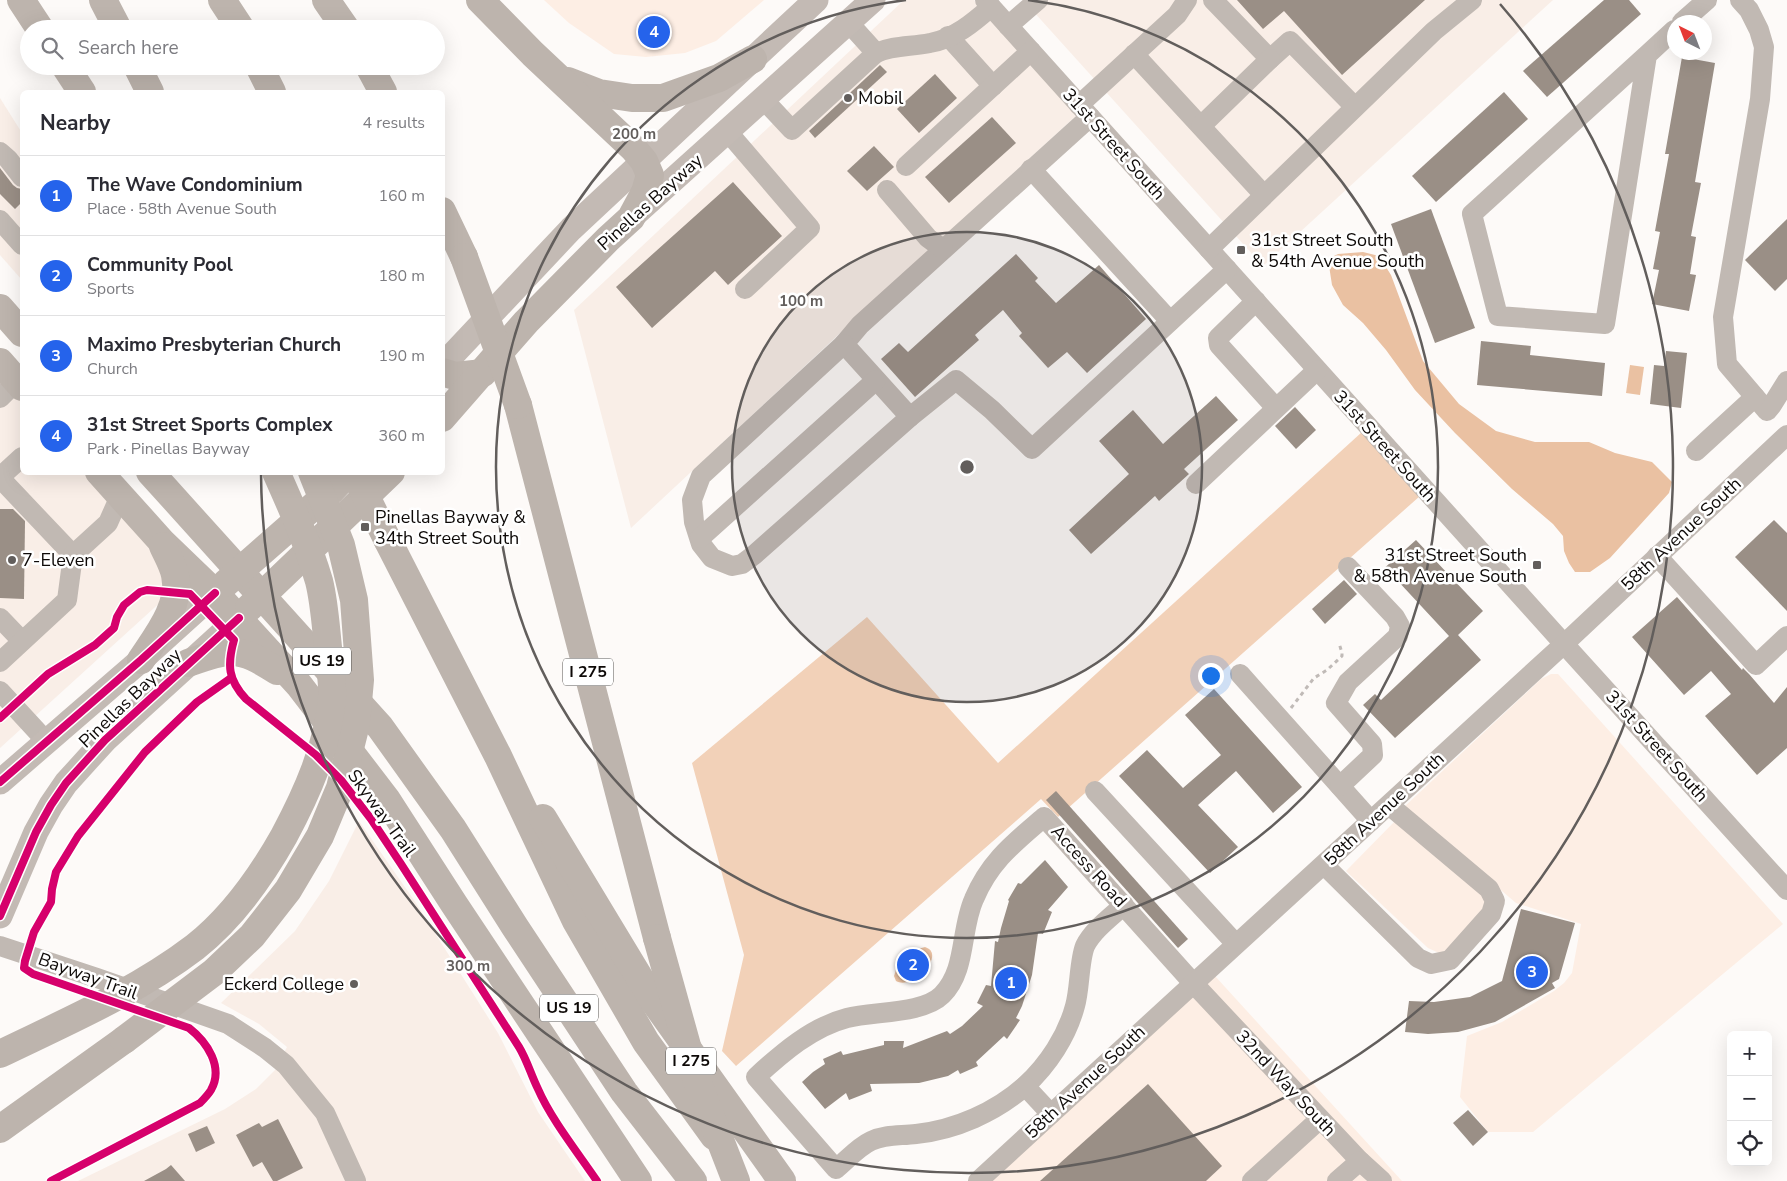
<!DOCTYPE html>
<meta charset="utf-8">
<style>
:root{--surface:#fff;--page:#f2f2f3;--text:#2b2b33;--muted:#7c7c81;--line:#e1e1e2;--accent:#2563eb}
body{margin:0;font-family:"Nunito Sans",sans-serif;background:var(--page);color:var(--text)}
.controls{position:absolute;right:15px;bottom:15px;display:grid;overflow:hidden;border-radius:8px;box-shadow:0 5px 20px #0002}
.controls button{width:45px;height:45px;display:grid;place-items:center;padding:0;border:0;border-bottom:1px solid var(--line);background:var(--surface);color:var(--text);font:25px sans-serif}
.compass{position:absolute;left:1667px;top:15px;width:45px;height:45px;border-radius:50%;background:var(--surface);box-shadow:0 5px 20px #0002;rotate:318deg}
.you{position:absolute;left:1210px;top:675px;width:18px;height:18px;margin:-12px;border:4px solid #fff;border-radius:50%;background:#1a73e8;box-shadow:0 0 0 8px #1a73e833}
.badge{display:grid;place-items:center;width:32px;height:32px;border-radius:50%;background:var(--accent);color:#fff;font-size:16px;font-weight:700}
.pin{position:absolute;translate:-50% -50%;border:2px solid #fff;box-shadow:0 1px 5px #0006}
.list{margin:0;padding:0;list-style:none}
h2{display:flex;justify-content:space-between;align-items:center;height:65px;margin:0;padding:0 20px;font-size:21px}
h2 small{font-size:16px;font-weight:400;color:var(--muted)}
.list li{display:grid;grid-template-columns:32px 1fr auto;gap:15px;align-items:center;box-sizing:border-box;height:80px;padding:0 20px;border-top:1px solid var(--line)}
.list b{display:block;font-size:19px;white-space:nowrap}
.list p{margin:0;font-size:16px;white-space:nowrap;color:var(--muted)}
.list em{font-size:16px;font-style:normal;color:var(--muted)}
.icon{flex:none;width:28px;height:28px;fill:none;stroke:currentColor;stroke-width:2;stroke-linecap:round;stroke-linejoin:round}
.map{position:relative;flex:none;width:1787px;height:1181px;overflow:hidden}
.search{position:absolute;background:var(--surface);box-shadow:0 5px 20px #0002;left:20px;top:20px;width:425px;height:55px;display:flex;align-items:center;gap:12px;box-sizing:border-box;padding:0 18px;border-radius:28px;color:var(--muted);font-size:19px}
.panel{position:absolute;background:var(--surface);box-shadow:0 5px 20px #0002;left:20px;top:90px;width:425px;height:385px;border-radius:8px}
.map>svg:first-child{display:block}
</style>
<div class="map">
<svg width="1787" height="1181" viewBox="0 0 1787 1181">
<rect width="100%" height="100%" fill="#fdfaf8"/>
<g fill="#f9eee7">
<polygon points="904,0 974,0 1077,115 899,278 631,528 574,310"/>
<polygon points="1023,0 1553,0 1263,266"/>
<polygon points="0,98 22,133 22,280 0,255"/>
<polygon points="0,375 22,400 22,472 88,473 155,547 167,577 165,598 0,748"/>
<polygon points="359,821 416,903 498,1033 538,1112 585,1181 78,1181 225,1109 256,1089 275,1070 287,1047 259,1024 221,1003 295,931 329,881"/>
</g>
<g fill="#fdeee4">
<polygon points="544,0 764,0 716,41 685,53 646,57 614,54 569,23"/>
<polygon points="1551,674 1558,674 1783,924 1533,1132 1488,1132 1460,1097 1467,1036 1502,1022 1554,991 1564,983 1572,973 1581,924 1516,903 1404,807 1541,679"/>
<polygon points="1399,817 1486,893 1484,914 1450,950 1439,953 1428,948 1346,871"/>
<polygon points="1215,976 1402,1181 992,1181 1205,984"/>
</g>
<polygon fill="#f2d1b8" points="1362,432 1420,496 1058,817 1041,799 736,1066 722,1051 744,955 692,763 867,617 998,763"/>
<g fill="#eac1a2">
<polygon points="1363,252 1379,256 1391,275 1423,361 1459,404 1496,431 1535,442 1589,442 1615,453 1652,462 1672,482 1669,493 1610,558 1590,572 1575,572 1569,563 1564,551 1563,536 1553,524 1512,489 1455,433 1415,390 1386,350 1363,323 1343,305 1332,285 1328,259 1338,254"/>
<polygon points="1630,365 1644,367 1640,395 1626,393"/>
<path d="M925 947C947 954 913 991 896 981L894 976C898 961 910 950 925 947Z"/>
</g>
<g fill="#9a8f86">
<polygon points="1237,0 1425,0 1342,75 1284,11 1263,29"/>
<polygon points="1604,0 1629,0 1641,14 1547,97 1523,71"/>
<polygon points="1682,57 1715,63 1695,182 1701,183 1691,236 1696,237 1690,274 1696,275 1689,311 1652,304 1659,270 1653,269 1660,232 1655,231 1669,154 1665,154"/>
<polygon points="880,65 887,72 815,138 809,131"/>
<polygon points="935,74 957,98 919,133 897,109"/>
<polygon points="1504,92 1528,119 1436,202 1412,176"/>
<polygon points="992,117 1016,143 949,203 925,177"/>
<polygon points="874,146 894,167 867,191 847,171"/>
<polygon points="0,168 13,185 17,188 22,189 22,202 15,209 0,194"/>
<polygon points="733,182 782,236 728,285 715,271 652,328 616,287"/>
<polygon points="1431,209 1475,328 1435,343 1391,224"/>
<polygon points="1787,219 1787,279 1775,291 1745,260"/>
<polygon points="1016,254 1038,278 1035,281 1056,303 1099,265 1146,319 1087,373 1067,352 1048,368 1019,336 1022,333 1003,310 975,335 979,340 915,397 881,359 899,343 908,352"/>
<polygon points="1481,341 1531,346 1530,355 1605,363 1602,396 1477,385"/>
<polygon points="1666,351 1687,353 1681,408 1650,404 1654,365 1664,366"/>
<polygon points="1216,396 1238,420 1184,469 1189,474 1159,501 1155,496 1091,554 1069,530 1129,474 1099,441 1133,410 1163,444"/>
<polygon points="1295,407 1316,430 1296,449 1275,426"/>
<polygon points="0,509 13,509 25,521 24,599 0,598"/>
<polygon points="1774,520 1787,533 1787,611 1735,557"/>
<polygon points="1416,540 1483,611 1458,635 1481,660 1395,738 1363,705 1375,694 1381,700 1449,636 1396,579 1391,582 1381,571"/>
<polygon points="1344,580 1357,594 1325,624 1312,609"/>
<polygon points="1677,597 1714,639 1742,670 1743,668 1749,674 1774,703 1787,687 1787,748 1757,775 1705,716 1731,694 1711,671 1684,695 1632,637"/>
<polygon points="1214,689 1302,787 1273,813 1236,771 1198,805 1238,847 1210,873 1119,776 1147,750 1183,788 1221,755 1185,715"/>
<polygon points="1056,791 1188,939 1178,948 1046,800"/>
<polygon points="1045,860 1068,887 1048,910 1052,912 1043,934 1038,933 1032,975 1022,1006 1016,1018 1020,1020 1007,1039 1004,1036 976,1062 978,1066 960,1074 958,1070 948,1076 919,1083 870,1084 872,1091 849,1100 846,1093 825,1109 802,1082 813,1072 825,1064 823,1059 841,1051 843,1055 884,1045 884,1041 904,1041 903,1048 947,1031 950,1034 962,1026 983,1006 977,1003 986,985 991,986 995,941 998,942 1001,928 1009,901 1008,900 1018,883 1021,884"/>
<polygon points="1521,909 1575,923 1559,979 1552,983 1555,988 1495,1022 1458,1032 1428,1034 1405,1032 1409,1001 1434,1002 1470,997 1502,981"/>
<polygon points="1148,1084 1222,1166 1206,1181 1040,1181"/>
<polygon points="1468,1110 1488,1132 1473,1146 1453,1123"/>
<polygon points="278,1119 303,1168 277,1181 273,1181 262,1162 253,1167 236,1135 259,1123 262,1127"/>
<polygon points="207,1126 215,1143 196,1152 188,1134"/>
<polygon points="171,1165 185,1181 144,1181 166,1169"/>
</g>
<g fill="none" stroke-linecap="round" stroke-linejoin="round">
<polyline stroke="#c0bab7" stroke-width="3" stroke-dasharray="4 4" stroke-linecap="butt" points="1291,708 1314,678 1327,670 1342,656 1342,653 1339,643"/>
<g stroke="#c1b9b3" stroke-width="20">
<polyline points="985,0 1564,644 1787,890"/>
<polyline points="1213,0 1270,59 1290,41 1355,107"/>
<polyline points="1740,0 1749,10 1759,30 1764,47 1760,99 1723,317 1727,364 1767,411 1772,405 1787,381"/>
<polyline points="1682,22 1707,0"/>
<polyline points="1008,26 1038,0"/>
<polyline points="948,36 993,86"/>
<path d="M876 53C894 45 911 47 930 43 954 39 974 22 991 7"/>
<polyline points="1134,54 1264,195"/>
<polyline points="1647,55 1605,324 1498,316 1472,214 1647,55 1674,30"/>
<polyline points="763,99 792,130 876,53 848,22"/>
<polyline points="1079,105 1177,15 1187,0"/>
<polyline points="1090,117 860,325 844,344 910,417 956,380 992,410 1032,449 1227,269"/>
<polyline points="1201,126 1270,59"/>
<polyline points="727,131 810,228 745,289"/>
<polyline points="0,152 8,159 22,177"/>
<polyline points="906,166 1031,51"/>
<polyline points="1031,169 1170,321"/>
<polyline points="887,190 928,238 943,249"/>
<polyline points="0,220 22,245"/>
<polyline points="1209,249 1434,31 1472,0"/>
<polyline points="1256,301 1218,338 1219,345 1276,408"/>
<polyline points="844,344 701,476 692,500 694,522 701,544 712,558 732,566 742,564 754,555 910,417"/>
<polyline points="0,398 17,381"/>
<polyline points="1696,451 1755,397"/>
<polyline points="0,477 22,457"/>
<polyline points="0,478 73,555"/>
<polyline points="1196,484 1317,370"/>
<polyline points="700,538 876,380"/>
<polyline points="1657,556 1756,665 1787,636"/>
<polyline points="0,618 22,641"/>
<polyline points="0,662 67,600 73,555 108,523 120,496"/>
<polyline points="1240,674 1371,821"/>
<polyline points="0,691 47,742"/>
<polyline points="1340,786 1373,755 1372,744 1336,703 1348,682 1398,636 1400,626 1395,617 1348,567"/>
<polyline points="1095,791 1236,944"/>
<polyline points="1324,865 1418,958 1431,964 1450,960 1491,914 1495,901 1489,889 1389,805"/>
<path d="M1124 905C1111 917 1093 930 1085 946 1079 961 1080 989 1075 1006 1067 1036 1048 1065 1025 1086 996 1112 955 1130 916 1134 900 1136 886 1134 871 1141 858 1147 847 1160 836 1169L756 1077C782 1053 812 1027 847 1018 874 1011 923 1014 942 995 967 970 960 930 974 899 990 861 1014 843 1044 817L1193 983 1360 1161 1382 1181"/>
<polyline points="0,946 97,978 228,1024 265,1048 286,1065 325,1113 356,1181"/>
<polyline points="1025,1086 1051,1114"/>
<polyline points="978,1181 1564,644 1787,435"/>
<polyline points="1252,1181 1320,1119"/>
<polyline points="1337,1181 1360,1161"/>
</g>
<g stroke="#c3bab4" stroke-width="25">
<polyline points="634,215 873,0"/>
<polyline points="442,366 571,229 816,0"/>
<polyline points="0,782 141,660 215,593"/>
<polyline points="0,916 36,832 51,805 66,783 105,740 239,618"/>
</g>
<g stroke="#bdb4ad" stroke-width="28">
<polyline points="21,0 40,29"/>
<polyline points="103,0 118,29"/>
<polyline points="222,0 241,29"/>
<polyline points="326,0 346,29"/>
<polyline points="65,66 82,92"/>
<polyline points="137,66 150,92"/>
<polyline points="259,66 272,92"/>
<polyline points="369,66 383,92"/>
<polyline points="568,81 599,93 632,98 663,98 719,78 753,59"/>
<polyline points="442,211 464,257"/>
<polyline points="0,308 22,333"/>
<polyline points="0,362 22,387"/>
<polyline points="442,372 455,376 483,373"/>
<polyline points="518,405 657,938"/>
<polyline points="442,418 526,322 608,239 631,218 645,192 650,175 644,161 633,148 533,54 480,0"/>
<polyline points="99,472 162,542 215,593 299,685 387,800 454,904 638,1181"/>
<polyline points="150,472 380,727 453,829 515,927 624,1092 693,1181"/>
<polyline points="387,539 498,756 576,921 646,1042 714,1136"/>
<polyline points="226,583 332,490 349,472"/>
<polyline points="249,608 391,472"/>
<path d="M141 660C156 637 182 605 175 575 173 565 167 555 163 546"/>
<path d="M188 663C231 648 238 646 277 671"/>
<polyline points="543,818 653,1000 782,1181"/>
<polyline points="0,1129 124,1040"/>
</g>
<g stroke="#bdb4ad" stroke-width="28">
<polyline points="464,257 518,405"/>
<polyline points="354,472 387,539"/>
<polyline points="657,938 696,1078 736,1181"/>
<polyline points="124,1040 214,972 252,936 288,890 320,836 340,788 356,724 360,680 354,600 341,545 312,472"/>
<path d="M0 1054C66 1022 136 992 195 947 233 917 261 877 284 836 307 793 328 746 332 698 333 684 330 669 329 656 326 632 325 605 319 581 308 544 292 508 276 472"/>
</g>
<g stroke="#fff" stroke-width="11">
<g id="cycleway">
<path d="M0 718 48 674 95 645 114 628 117 617 124 605 140 592 147 590 190 594 234 640C227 665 228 680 246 699L316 755 341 780 371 819 401 864 519 1047C527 1060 531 1075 538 1089 551 1119 578 1153 597 1181"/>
<polyline points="0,782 141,660 215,593"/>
<polyline points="0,916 36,832 51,805 66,783 105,740 239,618"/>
<path d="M51 1181 200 1103C204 1099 208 1095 211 1090 224 1067 207 1042 189 1028L33 974 24 968 25 961 34 932 51 902 52 889 56 872 78 836 145 752 197 702 231 678"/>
</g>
</g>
<use href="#cycleway" stroke="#d6006c" stroke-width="8"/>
</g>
<circle cx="967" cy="467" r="235" fill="#625e5c" fill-opacity=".12"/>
<g fill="none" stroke="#625e5c" stroke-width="2.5">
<circle cx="967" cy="467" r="235"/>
<path d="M1028 0A471 471 0 1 1 906 0"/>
<path d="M1500 4A706 706 0 1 1 261 473"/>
</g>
<g fill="#625e5c" stroke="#fff" stroke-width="2">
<circle cx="848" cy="98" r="5"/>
<rect x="1236" y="245" width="10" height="10" rx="2.5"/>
<rect x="360" y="522" width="10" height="10" rx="2.5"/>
<circle cx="12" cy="560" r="5"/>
<rect x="1532" y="560" width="10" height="10" rx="2.5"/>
<circle cx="354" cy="984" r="5"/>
</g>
<g text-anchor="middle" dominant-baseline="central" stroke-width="5" stroke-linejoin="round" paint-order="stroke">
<g fill="#fff" stroke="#565452" stroke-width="1">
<rect x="293" y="647.5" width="58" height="27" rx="4"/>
<rect x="563" y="658.5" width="50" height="27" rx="4"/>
<rect x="540" y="994.5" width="58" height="27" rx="4"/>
<rect x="666" y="1047.5" width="50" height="27" rx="4"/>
</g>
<g font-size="16" font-weight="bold" fill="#0e0a08">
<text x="322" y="661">US 19</text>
<text x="588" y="672">I 275</text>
<text x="569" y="1008">US 19</text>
<text x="691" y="1061">I 275</text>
</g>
<g font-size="18" fill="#0e0a08" stroke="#fff" text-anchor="start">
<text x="858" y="98">Mobil</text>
<text x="1251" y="240">31st Street South<tspan x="1251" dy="21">&amp; 54th Avenue South</tspan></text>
<text x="375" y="517">Pinellas Bayway &amp;<tspan x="375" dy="21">34th Street South</tspan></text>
<text x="1527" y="555" text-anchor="end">31st Street South<tspan x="1527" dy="21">&amp; 58th Avenue South</tspan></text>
<text x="22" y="560">7-Eleven</text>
<text x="344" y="984" text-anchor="end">Eckerd College</text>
</g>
<g font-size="18" fill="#0e0a08" stroke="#fff">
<text transform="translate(1114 144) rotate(48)">31st Street South</text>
<text transform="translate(650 202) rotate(-42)">Pinellas Bayway</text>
<text transform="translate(1385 446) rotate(48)">31st Street South</text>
<text transform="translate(1681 534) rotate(-43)">58th Avenue South</text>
<text transform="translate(130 698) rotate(-44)">Pinellas Bayway</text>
<text transform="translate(1657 746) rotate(48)">31st Street South</text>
<text transform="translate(1384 809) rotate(-43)">58th Avenue South</text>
<text transform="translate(382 813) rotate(54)">Skyway Trail</text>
<text transform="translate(1089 866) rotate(48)">Access Road</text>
<text transform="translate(88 976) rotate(20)">Bayway Trail</text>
<text transform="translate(1085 1082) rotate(-43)">58th Avenue South</text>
<text transform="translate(1286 1083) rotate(47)">32nd Way South</text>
</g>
</g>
<circle cx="967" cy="467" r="8" fill="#625e5c" stroke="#fff" stroke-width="2.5"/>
<g font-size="15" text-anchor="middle" font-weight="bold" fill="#625e5c" stroke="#fff" stroke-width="5" stroke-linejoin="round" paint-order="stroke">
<text x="634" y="139">200 m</text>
<text x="801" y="306">100 m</text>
<text x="468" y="971">300 m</text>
</g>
</svg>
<div class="controls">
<button>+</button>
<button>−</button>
<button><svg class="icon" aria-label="locate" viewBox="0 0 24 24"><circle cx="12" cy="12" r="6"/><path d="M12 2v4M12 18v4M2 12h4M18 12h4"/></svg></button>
</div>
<svg class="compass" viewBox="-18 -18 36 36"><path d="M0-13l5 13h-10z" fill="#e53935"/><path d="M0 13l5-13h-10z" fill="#7c7c81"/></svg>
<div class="you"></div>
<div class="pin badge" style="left:1011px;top:983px">1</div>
<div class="pin badge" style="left:913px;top:965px">2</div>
<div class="pin badge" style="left:1532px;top:972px">3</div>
<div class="pin badge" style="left:654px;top:32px">4</div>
<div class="search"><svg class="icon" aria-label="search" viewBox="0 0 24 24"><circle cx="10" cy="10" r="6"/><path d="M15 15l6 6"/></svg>Search here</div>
<section class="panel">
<h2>Nearby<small>4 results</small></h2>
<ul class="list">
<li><span class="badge">1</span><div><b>The Wave Condominium</b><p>Place · 58th Avenue South</p></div><em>160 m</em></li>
<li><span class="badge">2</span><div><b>Community Pool</b><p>Sports</p></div><em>180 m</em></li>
<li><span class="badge">3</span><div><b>Maximo Presbyterian Church</b><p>Church</p></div><em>190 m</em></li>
<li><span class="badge">4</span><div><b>31st Street Sports Complex</b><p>Park · Pinellas Bayway</p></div><em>360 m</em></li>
</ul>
</section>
</div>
